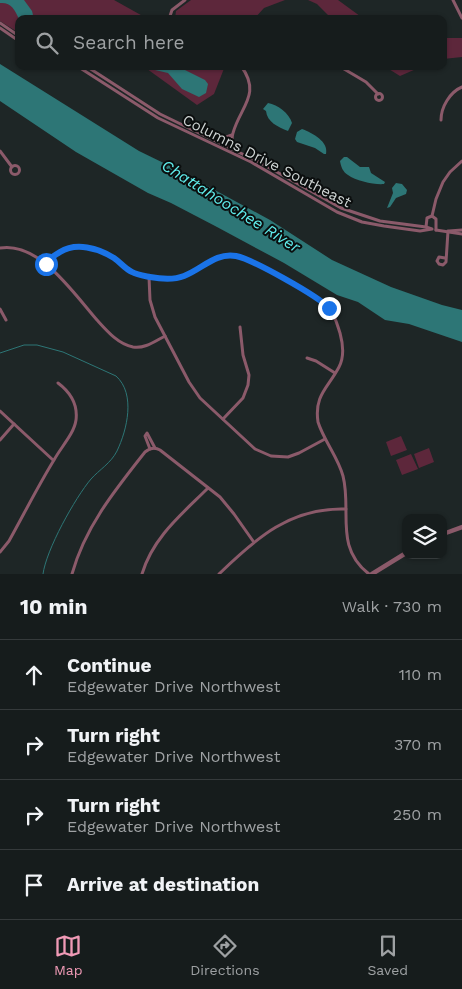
<!DOCTYPE html>
<meta charset="utf-8">
<style>
:root{--surface:#161c1c;--page:#232929;--text:#f1f3f6;--muted:#9ea1a3;--line:#353a3b;--accent:#f09ab6}
body{margin:0;font-family:"Work Sans",sans-serif;background:var(--page);color:var(--text)}
.controls{position:absolute;right:15px;bottom:15px;display:grid;overflow:hidden;border-radius:10px;box-shadow:0 1px 4px #0004}
.controls button{width:45px;height:45px;display:grid;place-items:center;padding:0;border:0;border-bottom:1px solid var(--line);background:var(--surface);color:var(--text);font:25px sans-serif}
.stop{position:absolute;width:15px;height:15px;margin:-11px;border:4px solid #1a73e8;border-radius:50%;background:#fff}
.stop.end{background:#1a73e8;border-color:#fff;box-shadow:0 1px 5px #0008}
.list{margin:0;padding:0;list-style:none}
h2{display:flex;justify-content:space-between;align-items:center;height:65px;margin:0;padding:0 20px;font-size:21px}
h2 small{font-size:16px;font-weight:400;color:var(--muted)}
.list li{display:grid;grid-template-columns:32px 1fr auto;gap:15px;align-items:center;box-sizing:border-box;height:70px;padding:0 20px;border-top:1px solid var(--line)}
.list b{display:block;font-size:19px;white-space:nowrap}
.list p{margin:0;font-size:16px;white-space:nowrap;color:var(--muted)}
.list em{font-size:16px;font-style:normal;color:var(--muted)}
.icon{flex:none;width:28px;height:28px;fill:none;stroke:currentColor;stroke-width:2;stroke-linecap:round;stroke-linejoin:round}
.map{position:relative;flex:none;width:462px;height:574px;overflow:hidden}
.search{position:absolute;background:var(--surface);box-shadow:0 1px 4px #0004;left:15px;right:15px;top:15px;height:55px;display:flex;align-items:center;gap:12px;box-sizing:border-box;padding:0 18px;border-radius:10px;color:var(--muted);font-size:19px}
.sheet{height:345px;background:var(--surface)}
nav{display:flex;justify-content:space-around;align-items:center;box-sizing:border-box;height:70px;border-top:1px solid var(--line);background:var(--surface);font-size:14px;color:var(--muted)}
nav a{display:grid;justify-items:center;gap:2px}
nav .on{color:var(--accent)}
.map>svg:first-child{display:block}
</style>
<div class="map">
<svg width="462" height="574" viewBox="0 0 462 574">
<rect width="100%" height="100%" fill="#1e2626"/>
<g fill="#5d273b">
<polygon points="0,0 114,0 148,19 19,19 19,33 0,21"/>
<polygon points="191,0 285,0 264,8 254,19 175,19 176,11"/>
<polygon points="308,0 338,0 364,19 332,19 317,4"/>
<polygon points="443,38 462,38 462,57 443,59"/>
<polygon points="143,66 225,66 214,94 197,105"/>
<polygon points="384,66 423,66 400,76"/>
<polygon points="401,436 407,450 391,456 386,442"/>
<polygon points="429,448 434,462 419,468 414,454"/>
<polygon points="411,454 418,469 402,475 396,460"/>
</g>
<g fill="#2d7676">
<path d="M0 0H24L32 11 34 19H19C15 10 11 2 0 3Z"/>
<polygon points="0,64 139,151 178,170 270,220 332,260 391,287 442,305 462,310 462,342 409,324 385,320 358,302 337,295 284,263 217,227 171,203 148,193 76,152 0,101"/>
<polygon points="147,66 182,66 183,69 205,80 208,84 206,93 199,97 182,89 168,73 155,70"/>
<path d="M268 103C278 105 289 113 292 123L288 131C278 127 267 122 266 111L263 109Z"/>
<path d="M302 129C313 133 329 142 326 154H324L315 148 297 142 295 139 297 132Z"/>
<path d="M344 157H347L360 167H369L371 173 385 182 384 184C375 185 356 181 348 175 343 172 341 167 340 161Z"/>
<polygon points="396,183 402,184 407,190 406,194 396,198 390,207 387,208 393,193 392,188"/>
</g>
<g fill="none" stroke-linecap="round" stroke-linejoin="round">
<path stroke="#2d7676" stroke-width="1" d="M0 353 24 345H37L63 352 116 376C136 394 127 430 117 451 111 463 99 470 91 479 75 498 46 550 43 574"/>
<g stroke="#8b5a6a" stroke-width="3">
<polyline points="453,0 462,18"/>
<polyline points="169,19 172,10 185,0"/>
<polyline points="0,23 19,36"/>
<polyline points="0,28 19,41"/>
<polyline points="77,66 158,118 251,162 337,212 362,222 384,226 420,231 432,229 426,227 380,221 341,208 259,162 160,114 86,66"/>
<polyline points="339,66 366,82 378,94"/>
<circle cx="379" cy="97" r="3.5"/>
<path d="M441 120C441 107 450 92 462 87"/>
<polyline points="222,144 226,137 232,135"/>
<path d="M231 149C233 143 231 138 233 133 240 107 262 94 241 66"/>
<polyline points="0,151 12,167"/>
<circle cx="15" cy="170" r="4.5"/>
<polyline points="426,227 427,218 432,216"/>
<polyline points="436,230 436,219 432,216 436,199 443,182 450,172 462,161"/>
<polyline points="436,230 462,234"/>
<polyline points="449,231 462,230"/>
<path d="M0 248C39 241 74 294 97 320 107 331 118 344 133 347 145 349 155 341 165 336"/>
<polyline points="445,258 439,257 437,261 439,264 443,265 446,262 448,231"/>
<path d="M46 264C49 258 54 256 60 252 77 241 99 249 114 259 120 263 126 269 133 272 138 274 143 275 148 277 159 279 172 280 182 277 206 269 218 247 246 259 265 270 317 293 329 308 335 315 337 324 340 333 343 344 345 356 339 367 328 388 314 395 318 422 324 441 338 457 343 476 352 511 334 547 369 574"/>
<polyline points="149,277 150,300 155,317 189,382 200,398 255,449 271,456 288,457 299,453 325,439"/>
<polyline points="0,309 6,320"/>
<polyline points="307,358 316,361 335,373"/>
<polyline points="0,411 53,460"/>
<polyline points="223,419 243,398 248,385 249,375 243,355 240,327"/>
<polyline points="0,440 14,424"/>
<polyline points="150,449 145,436 147,433 155,448"/>
<path d="M0 552 9 541C24 514 38 486 54 460 61 447 74 434 76 420 78 404 70 392 58 383"/>
<path d="M72 574C85 527 115 490 145 452 150 448 155 447 160 450L220 497 234 514 253 541"/>
<path d="M142 574C153 537 182 514 208 488"/>
<path d="M219 574C256 538 291 507 346 509"/>
</g>
<g stroke="#8b5a6a" stroke-width="4.5">
<polyline points="443,534 462,527"/>
<polyline points="372,574 406,553"/>
</g>
</g>
<g fill="none" stroke-linecap="round" stroke-linejoin="round">
<path stroke="#1a73e8" stroke-width="6" d="M46 264C49 258 54 256 60 252 76 242 98 248 114 258 120 262 125 269 132 272 137 275 145 276 150 277 161 279 174 280 184 276 202 269 216 252 236 256 252 259 318 296 329 308"/>
</g>
<g text-anchor="middle" dominant-baseline="central" stroke-width="4" stroke-linejoin="round" paint-order="stroke">
<g font-size="15" fill="#cdd3d2" stroke="#0b0e0e">
<text transform="translate(267 161) rotate(27)">Columns Drive Southeast</text>
</g>
<g font-size="16" font-style="italic" fill="#5febea" stroke="#0b0e0e">
<text transform="translate(231 206) rotate(32)">Chattahoochee River</text>
</g>
</g>
</svg>
<div class="controls">
<button><svg class="icon" aria-label="layers" viewBox="0 0 24 24"><path d="M12 4l9 5-9 5-9-5zM3 14l9 5 9-5"/></svg></button>
</div>
<div class="stop" style="left:46px;top:264px"></div>
<div class="stop end" style="left:329px;top:308px"></div>
<div class="search"><svg class="icon" aria-label="search" viewBox="0 0 24 24"><circle cx="10" cy="10" r="6"/><path d="M15 15l6 6"/></svg>Search here</div>
</div>
<section class="sheet">
<h2>10 min<small>Walk · 730 m</small></h2>
<ul class="list">
<li><svg class="icon" aria-label="ahead" viewBox="0 0 24 24"><path d="M12 20V5M6 11l6-6 6 6"/></svg><div><b>Continue</b><p>Edgewater Drive Northwest</p></div><em>110 m</em></li>
<li><svg class="icon" aria-label="right" viewBox="0 0 24 24"><path d="M7 20v-9h11M14 6l5 5-5 5"/></svg><div><b>Turn right</b><p>Edgewater Drive Northwest</p></div><em>370 m</em></li>
<li><svg class="icon" aria-label="right" viewBox="0 0 24 24"><path d="M7 20v-9h11M14 6l5 5-5 5"/></svg><div><b>Turn right</b><p>Edgewater Drive Northwest</p></div><em>250 m</em></li>
<li><svg class="icon" aria-label="arrive" viewBox="0 0 24 24"><path d="M6 21V4h12l-3 4 3 4H6"/></svg><div><b>Arrive at destination</b></div></li>
</ul>
</section>
<nav>
<a class="on"><svg class="icon" aria-label="map" viewBox="0 0 24 24"><path d="M3 6l6-2 6 2 6-2v14l-6 2-6-2-6 2zM9 4v14M15 6v14"/></svg>Map</a>
<a><svg class="icon" aria-label="directions" viewBox="0 0 24 24"><path d="M12 3l9 9-9 9-9-9zM9 14v-3h6M13 9l2 2-2 2"/></svg>Directions</a>
<a><svg class="icon" aria-label="saved" viewBox="0 0 24 24"><path d="M7 4h10v16l-5-4-5 4z"/></svg>Saved</a>
</nav>
